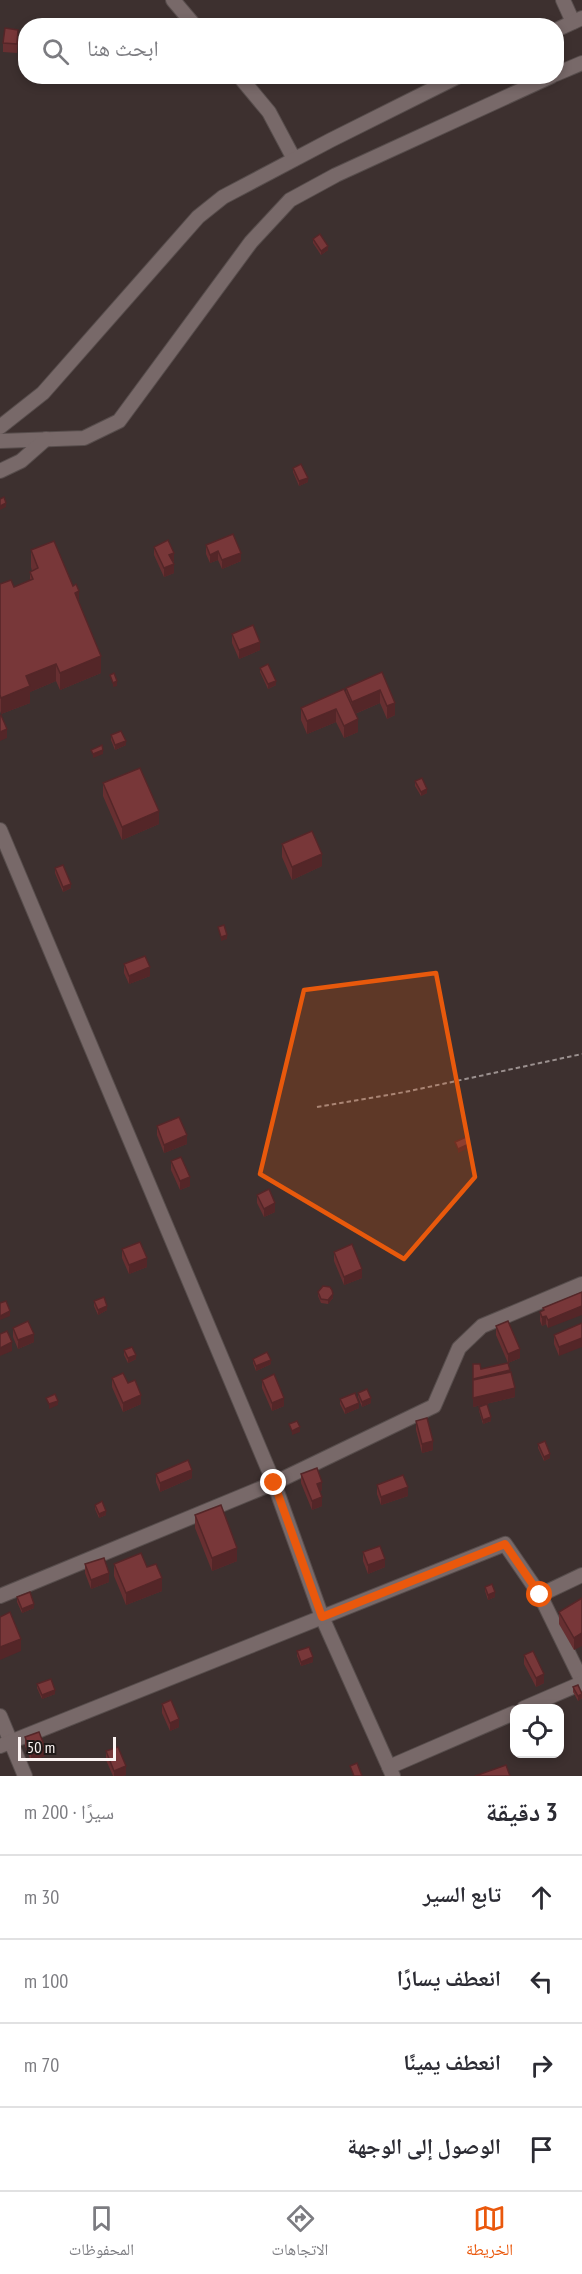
<!DOCTYPE html>
<html lang="ar">
<meta charset="utf-8">
<style>
:root{--surface:#fff;--page:#f7f7f7;--text:#2b2b33;--muted:#7c7c81;--line:#e1e1e2;--accent:#ea580c}
body{margin:0;font-family:"PT Sans Narrow","Noto Naskh Arabic",sans-serif;background:var(--page);color:var(--text);direction:rtl}
.controls{position:absolute;right:18px;bottom:18px;display:grid;overflow:hidden;border-radius:12px;box-shadow:0 3px 9px #0003}
.controls button{width:54px;height:54px;display:grid;place-items:center;padding:0;border:0;border-bottom:2px solid var(--line);background:var(--surface);color:var(--text);font:30px sans-serif}
.scale{position:absolute;left:18px;bottom:15px;width:98px;box-sizing:border-box;padding-left:6px;border:3px solid #fbf3f2;border-top:0;font-size:16px;line-height:21px;white-space:nowrap;color:#fbf3f2;-webkit-text-stroke:4px #201a19;paint-order:stroke}
.stop{position:absolute;width:18px;height:18px;margin:-14px;border:4px solid #ea580c;border-radius:50%;background:#fff}
.stop.end{background:#ea580c;border-color:#fff;box-shadow:0 2px 6px #0008}
.list{margin:0;padding:0;list-style:none}
h2{display:flex;justify-content:space-between;align-items:center;height:78px;margin:0;padding:0 24px;font-size:26px}
h2 small{font-size:20px;font-weight:400;color:var(--muted)}
.list li{display:grid;grid-template-columns:39px 1fr auto;gap:18px;align-items:center;box-sizing:border-box;height:84px;padding:0 24px;border-top:2px solid var(--line)}
.list b{display:block;font-size:22px;white-space:nowrap}
.list em{font-size:20px;font-style:normal;color:var(--muted)}
.icon{flex:none;width:33px;height:33px;fill:none;stroke:currentColor;stroke-width:2;stroke-linecap:round;stroke-linejoin:round}
.map{position:relative;flex:none;width:582px;height:1776px;overflow:hidden;direction:ltr}
.search{position:absolute;background:var(--surface);box-shadow:0 3px 9px #0003;left:18px;right:18px;top:18px;height:66px;display:flex;align-items:center;gap:15px;box-sizing:border-box;padding:0 21px;border-radius:24px;color:var(--muted);font-size:22px}
.sheet{height:414px;background:var(--surface)}
nav{display:flex;justify-content:space-around;align-items:center;box-sizing:border-box;height:84px;border-top:2px solid var(--line);background:var(--surface);font-size:16px;color:var(--muted)}
nav a{display:grid;justify-items:center;gap:3px}
nav .on{color:var(--accent)}
.map>svg:first-child{display:block}
</style>
<div class="map">
<svg width="582" height="1776" viewBox="0 0 582 1776">
<rect width="100%" height="100%" fill="#3d302f"/>
<g fill="none" stroke-linecap="round" stroke-linejoin="round">
<g stroke="#574d4c" stroke-width="16">
<g id="minor">
<polyline points="173,0 195,26"/>
<polyline points="563,0 573,22"/>
<polyline points="556,30 582,18"/>
<polyline points="556,74 582,63"/>
<polyline points="239,76 269,112 294,159"/>
<polyline points="0,427 43,393 198,217 223,197 331,140 459,76"/>
<polyline points="0,441 84,438 119,421 251,242 290,200 336,175 552,76"/>
<polyline points="0,471 21,461 46,439"/>
<polyline points="0,830 274,1483 322,1617 393,1776"/>
<polyline points="540,1595 582,1681"/>
<polyline points="0,1596 274,1483 434,1406 459,1348 482,1326 582,1284"/>
<polyline points="524,1708 582,1683"/>
<polyline points="0,1716 25,1776"/>
<polyline points="0,1746 505,1544 540,1595 582,1575"/>
<polyline points="389,1767 514,1713"/>
</g>
</g>
<polyline stroke="#9b908f" stroke-width="2" stroke-dasharray="4.5 3" stroke-linecap="butt" points="317,1107 405,1092 582,1054"/>
<use href="#minor" stroke="#786969" stroke-width="14"/>
</g>
<g fill="#672f31">
<polygon points="18,38 17,53 3,52 3,43"/>
<polygon points="313,239 328,250 321,255 313,243"/>
<polygon points="293,468 308,482 299,486 293,472"/>
<polygon points="206,545 241,561 222,569 218,560 210,563 206,554"/>
<polygon points="154,547 174,561 173,562 174,573 164,577 154,555"/>
<polygon points="31,550 79,602 101,673 60,690 56,681 30,692 30,703 1,714 0,711 0,584 14,587 30,580 30,572 32,571 31,567"/>
<polygon points="232,634 260,650 239,659 232,643"/>
<polygon points="260,668 276,685 268,689 260,672"/>
<polygon points="382,672 395,715 387,719 380,703 355,714 358,732 344,738 336,722 307,734 301,720 301,708 346,692 346,688"/>
<polygon points="111,735 126,745 115,750 111,740"/>
<polygon points="415,781 427,793 421,796 415,786"/>
<polygon points="103,783 159,824 122,840 103,796"/>
<polygon points="282,844 322,866 292,880 282,857"/>
<polygon points="55,868 71,888 63,892 55,873"/>
<polygon points="124,964 150,976 129,984 124,973"/>
<polygon points="157,1126 187,1144 164,1153 157,1135"/>
<polygon points="171,1161 190,1186 180,1190 171,1170"/>
<polygon points="257,1195 275,1212 264,1217 257,1203"/>
<polygon points="122,1249 147,1267 129,1274 122,1258"/>
<polygon points="334,1252 362,1278 344,1285 334,1261"/>
<polygon points="318,1292 333,1298 328,1304 321,1303 318,1296"/>
<polygon points="582,1292 548,1328 546,1324 542,1326 540,1321 540,1312 543,1311 543,1308"/>
<polygon points="94,1301 107,1310 98,1315 94,1306"/>
<polygon points="582,1323 559,1356 554,1344 554,1335"/>
<polygon points="496,1326 520,1358 508,1363 515,1397 473,1407 473,1364 481,1369 508,1363 496,1335"/>
<polygon points="13,1328 34,1342 18,1349 13,1337"/>
<polygon points="124,1350 136,1359 128,1363 124,1355"/>
<polygon points="253,1359 271,1364 256,1371 253,1363"/>
<polygon points="112,1378 128,1383 141,1404 123,1412 112,1387"/>
<polygon points="262,1380 284,1406 272,1411 262,1388"/>
<polygon points="358,1393 371,1403 362,1407 358,1397"/>
<polygon points="340,1399 359,1408 345,1414 340,1404"/>
<polygon points="479,1407 491,1421 483,1424 479,1411"/>
<polygon points="416,1421 433,1450 422,1453 416,1430"/>
<polygon points="538,1444 550,1458 544,1461 538,1448"/>
<polygon points="156,1474 192,1478 160,1492 156,1482"/>
<polygon points="301,1474 322,1490 320,1491 322,1506 312,1510 301,1483"/>
<polygon points="377,1485 408,1496 381,1505 377,1494"/>
<polygon points="95,1505 106,1515 99,1518 95,1509"/>
<polygon points="195,1515 237,1561 212,1571 195,1528"/>
<polygon points="363,1552 385,1567 368,1574 363,1561"/>
<polygon points="85,1564 109,1582 91,1589 85,1573"/>
<polygon points="114,1564 147,1567 162,1591 126,1605 114,1576"/>
<polygon points="485,1587 495,1597 488,1600 485,1591"/>
<polygon points="17,1597 34,1608 22,1613 17,1602"/>
<polygon points="582,1598 574,1650 559,1624 559,1612"/>
<polygon points="297,1651 313,1662 301,1666 297,1656"/>
<polygon points="524,1655 544,1683 536,1687 524,1664"/>
<polygon points="37,1684 55,1694 42,1699 37,1688"/>
<polygon points="573,1687 582,1693 582,1698 578,1701 573,1692"/>
<polygon points="162,1704 179,1727 170,1731 162,1713"/>
<polygon points="25,1737 45,1756 31,1761 25,1746"/>
<polygon points="106,1751 126,1775 122,1776 113,1776 106,1760"/>
</g>
<g fill="#542628">
<polygon points="328,246 328,250 321,255 321,251"/>
<polygon points="308,478 308,482 299,486 299,481"/>
<polygon points="6,503 6,507 0,510 0,506"/>
<polygon points="218,551 218,560 210,563 210,555"/>
<polygon points="174,553 174,561 169,563 169,555"/>
<polygon points="241,553 241,561 222,569 222,560"/>
<polygon points="174,564 174,573 164,577 164,568"/>
<polygon points="79,591 79,608 75,593"/>
<polygon points="260,642 260,650 239,659 239,650"/>
<polygon points="101,656 101,673 60,690 60,673"/>
<polygon points="56,664 56,681 30,692 30,703 1,714 1,698 26,676"/>
<polygon points="117,681 117,686 113,687 113,683"/>
<polygon points="276,681 276,685 268,689 268,684"/>
<polygon points="380,690 380,703 352,715 352,702"/>
<polygon points="395,703 395,715 387,719 387,706"/>
<polygon points="336,709 336,722 307,734 307,721"/>
<polygon points="358,719 358,732 344,738 344,726"/>
<polygon points="7,729 7,738 0,741 0,732"/>
<polygon points="126,741 126,745 115,750 115,745"/>
<polygon points="103,750 103,754 93,758 93,754"/>
<polygon points="427,789 427,793 421,796 421,792"/>
<polygon points="159,811 159,824 122,840 122,827"/>
<polygon points="322,854 322,866 292,880 292,867"/>
<polygon points="71,884 71,888 63,892 63,887"/>
<polygon points="227,935 227,939 221,941 221,937"/>
<polygon points="150,967 150,976 129,984 129,976"/>
<polygon points="187,1135 187,1144 164,1153 164,1145"/>
<polygon points="469,1144 469,1148 458,1153 458,1149"/>
<polygon points="190,1177 190,1186 180,1190 180,1181"/>
<polygon points="275,1203 275,1212 264,1217 264,1209"/>
<polygon points="147,1258 147,1267 129,1274 129,1265"/>
<polygon points="362,1269 362,1278 344,1285 344,1277"/>
<polygon points="333,1294 333,1298 328,1304 328,1300"/>
<polygon points="107,1306 107,1310 98,1315 98,1310"/>
<polygon points="582,1306 582,1315 548,1328 548,1320"/>
<polygon points="10,1311 10,1316 0,1320 0,1316"/>
<polygon points="546,1316 546,1324 542,1326 542,1317"/>
<polygon points="34,1334 34,1342 18,1349 18,1340"/>
<polygon points="582,1338 582,1347 559,1356 559,1347"/>
<polygon points="12,1342 12,1351 0,1356 0,1348"/>
<polygon points="520,1349 520,1358 508,1363 508,1354"/>
<polygon points="136,1355 136,1359 128,1363 128,1358"/>
<polygon points="271,1360 271,1364 256,1371 256,1366"/>
<polygon points="510,1370 510,1379 473,1387 473,1379"/>
<polygon points="515,1388 515,1397 473,1407 473,1398"/>
<polygon points="141,1395 141,1404 123,1412 123,1403"/>
<polygon points="284,1398 284,1406 272,1411 272,1403"/>
<polygon points="371,1398 371,1403 362,1407 362,1402"/>
<polygon points="58,1401 58,1405 49,1409 49,1404"/>
<polygon points="359,1403 359,1408 345,1414 345,1409"/>
<polygon points="491,1417 491,1421 483,1424 483,1420"/>
<polygon points="300,1427 300,1432 292,1435 292,1431"/>
<polygon points="433,1441 433,1450 422,1453 422,1444"/>
<polygon points="550,1454 550,1458 544,1461 544,1457"/>
<polygon points="192,1470 192,1478 160,1492 160,1483"/>
<polygon points="322,1482 322,1490 317,1493 317,1484"/>
<polygon points="408,1487 408,1496 381,1505 381,1497"/>
<polygon points="322,1497 322,1506 312,1510 312,1501"/>
<polygon points="106,1511 106,1515 99,1518 99,1514"/>
<polygon points="237,1548 237,1561 212,1571 212,1558"/>
<polygon points="385,1559 385,1567 368,1574 368,1565"/>
<polygon points="109,1573 109,1582 91,1589 91,1580"/>
<polygon points="162,1578 162,1591 126,1605 126,1593"/>
<polygon points="495,1592 495,1597 488,1600 488,1595"/>
<polygon points="34,1604 34,1608 22,1613 22,1609"/>
<polygon points="582,1633 582,1646 574,1650 574,1638"/>
<polygon points="21,1639 21,1651 0,1660 0,1647"/>
<polygon points="313,1657 313,1662 301,1666 301,1662"/>
<polygon points="544,1674 544,1683 536,1687 536,1678"/>
<polygon points="55,1690 55,1694 42,1699 42,1695"/>
<polygon points="582,1694 582,1698 578,1701 578,1696"/>
<polygon points="179,1719 179,1727 170,1731 170,1723"/>
<polygon points="45,1747 45,1756 31,1761 31,1752"/>
<polygon points="126,1766 126,1775 122,1776 114,1776 114,1771"/>
</g>
<g fill="#783739" stroke="#542628" stroke-width="1.5">
<polygon points="5,28 18,30 17,44 3,43"/>
<polygon points="320,234 328,246 321,251 313,239"/>
<polygon points="301,464 308,478 299,481 293,468"/>
<polygon points="4,497 6,503 0,506 0,499"/>
<polygon points="233,534 241,553 222,560 218,551 210,555 206,545"/>
<polygon points="168,540 174,553 169,555 174,564 164,568 154,547"/>
<polygon points="54,541 73,586 76,584 79,591 75,593 101,656 60,673 56,664 26,676 30,686 1,698 0,695 0,584 11,580 14,587 33,579 30,572 38,568 31,550"/>
<polygon points="253,625 260,642 239,650 232,634"/>
<polygon points="268,664 276,681 268,684 260,668"/>
<polygon points="382,672 395,703 387,706 380,690 352,702 346,688"/>
<polygon points="114,673 117,681 113,683 110,675"/>
<polygon points="344,689 358,719 344,726 336,709 307,721 301,708"/>
<polygon points="1,715 7,729 0,732 0,716"/>
<polygon points="121,731 126,741 115,745 111,735"/>
<polygon points="102,745 103,750 93,754 91,750"/>
<polygon points="140,768 159,811 122,827 103,783"/>
<polygon points="422,778 427,789 421,792 415,781"/>
<polygon points="312,831 322,854 292,867 282,844"/>
<polygon points="63,865 71,884 63,887 55,868"/>
<polygon points="224,925 227,935 221,937 218,927"/>
<polygon points="145,956 150,967 129,976 124,964"/>
<polygon points="179,1117 187,1135 164,1145 157,1126"/>
<polygon points="466,1137 469,1144 458,1149 455,1142"/>
<polygon points="181,1157 190,1177 180,1181 171,1161"/>
<polygon points="269,1189 275,1203 264,1209 257,1195"/>
<polygon points="140,1242 147,1258 129,1265 122,1249"/>
<polygon points="352,1244 362,1269 344,1277 334,1252"/>
<polygon points="323,1286 330,1287 332,1290 333,1294 328,1300 321,1299 318,1292"/>
<polygon points="582,1292 582,1306 548,1320 546,1316 542,1317 540,1312 544,1310 543,1308"/>
<polygon points="104,1297 107,1306 98,1310 94,1301"/>
<polygon points="6,1301 10,1311 0,1316 0,1303"/>
<polygon points="28,1321 34,1334 18,1340 13,1328"/>
<polygon points="508,1321 520,1349 508,1354 496,1326"/>
<polygon points="582,1323 582,1338 559,1347 554,1335"/>
<polygon points="7,1331 12,1342 0,1348 0,1334"/>
<polygon points="132,1347 136,1355 128,1358 124,1350"/>
<polygon points="267,1352 271,1360 256,1366 253,1359"/>
<polygon points="508,1363 510,1370 473,1379 473,1364 480,1364 481,1369"/>
<polygon points="511,1372 515,1388 473,1398 473,1380"/>
<polygon points="123,1373 128,1383 135,1380 141,1395 123,1403 112,1378"/>
<polygon points="274,1374 284,1398 272,1403 262,1380"/>
<polygon points="367,1389 371,1398 362,1402 358,1393"/>
<polygon points="355,1393 359,1403 345,1409 340,1399"/>
<polygon points="55,1394 58,1401 49,1404 46,1398"/>
<polygon points="487,1404 491,1417 483,1420 479,1407"/>
<polygon points="427,1418 433,1441 422,1444 416,1421"/>
<polygon points="297,1421 300,1427 292,1431 289,1424"/>
<polygon points="545,1441 550,1454 544,1457 538,1444"/>
<polygon points="188,1460 192,1470 160,1483 156,1474"/>
<polygon points="317,1468 322,1482 317,1484 322,1497 312,1501 301,1474"/>
<polygon points="403,1475 408,1487 381,1497 377,1485"/>
<polygon points="102,1501 106,1511 99,1514 95,1505"/>
<polygon points="221,1505 237,1548 212,1558 195,1515"/>
<polygon points="380,1546 385,1559 368,1565 363,1552"/>
<polygon points="141,1553 147,1567 156,1564 162,1578 126,1593 114,1564"/>
<polygon points="104,1558 109,1573 91,1580 85,1564"/>
<polygon points="492,1584 495,1592 488,1595 485,1587"/>
<polygon points="30,1592 34,1604 22,1609 17,1597"/>
<polygon points="582,1598 582,1633 574,1638 559,1612"/>
<polygon points="10,1612 21,1639 0,1647 0,1617"/>
<polygon points="309,1647 313,1657 301,1662 297,1651"/>
<polygon points="533,1651 544,1674 536,1678 524,1655"/>
<polygon points="51,1679 55,1690 42,1695 37,1684"/>
<polygon points="578,1685 582,1694 578,1696 573,1687"/>
<polygon points="171,1700 179,1719 170,1723 162,1704"/>
<polygon points="39,1732 45,1747 31,1752 25,1737"/>
<polygon points="118,1747 126,1766 114,1771 106,1751"/>
<polygon points="357,1763 362,1776 354,1776 350,1766"/>
<polygon points="506,1765 510,1776 475,1776"/>
</g>
<g fill="none" stroke-linecap="round" stroke-linejoin="round">
<polyline stroke="#ea580c" stroke-width="8" points="274,1483 322,1617 505,1544 540,1595"/>
</g>
<path fill="#e8590c" fill-opacity="0.2" stroke="#e8590c" stroke-width="4.5" stroke-linejoin="round" d="M436 973 475 1177 404 1259 260 1174 304 990Z"/>
</svg>
<div class="controls">
<button><svg class="icon" aria-label="locate" viewBox="0 0 24 24"><circle cx="12" cy="12" r="6"/><path d="M12 2v4M12 18v4M2 12h4M18 12h4"/></svg></button>
</div>
<div class="scale">50 m</div>
<div class="stop" style="left:540px;top:1595px"></div>
<div class="stop end" style="left:274px;top:1483px"></div>
<div class="search"><svg class="icon" aria-label="search" viewBox="0 0 24 24"><circle cx="10" cy="10" r="6"/><path d="M15 15l6 6"/></svg>ابحث هنا</div>
</div>
<section class="sheet">
<h2>3 دقيقة<small>سيرًا · 200 m</small></h2>
<ul class="list">
<li><svg class="icon" aria-label="ahead" viewBox="0 0 24 24"><path d="M12 20V5M6 11l6-6 6 6"/></svg><div><b>تابع السير</b></div><em>30 m</em></li>
<li><svg class="icon" aria-label="left" viewBox="0 0 24 24"><path d="M17 20v-9H6M10 6l-5 5 5 5"/></svg><div><b>انعطف يسارًا</b></div><em>100 m</em></li>
<li><svg class="icon" aria-label="right" viewBox="0 0 24 24"><path d="M7 20v-9h11M14 6l5 5-5 5"/></svg><div><b>انعطف يمينًا</b></div><em>70 m</em></li>
<li><svg class="icon" aria-label="arrive" viewBox="0 0 24 24"><path d="M6 21V4h12l-3 4 3 4H6"/></svg><div><b>الوصول إلى الوجهة</b></div></li>
</ul>
</section>
<nav>
<a class="on"><svg class="icon" aria-label="map" viewBox="0 0 24 24"><path d="M3 6l6-2 6 2 6-2v14l-6 2-6-2-6 2zM9 4v14M15 6v14"/></svg>الخريطة</a>
<a><svg class="icon" aria-label="directions" viewBox="0 0 24 24"><path d="M12 3l9 9-9 9-9-9zM9 14v-3h6M13 9l2 2-2 2"/></svg>الاتجاهات</a>
<a><svg class="icon" aria-label="saved" viewBox="0 0 24 24"><path d="M7 4h10v16l-5-4-5 4z"/></svg>المحفوظات</a>
</nav>
